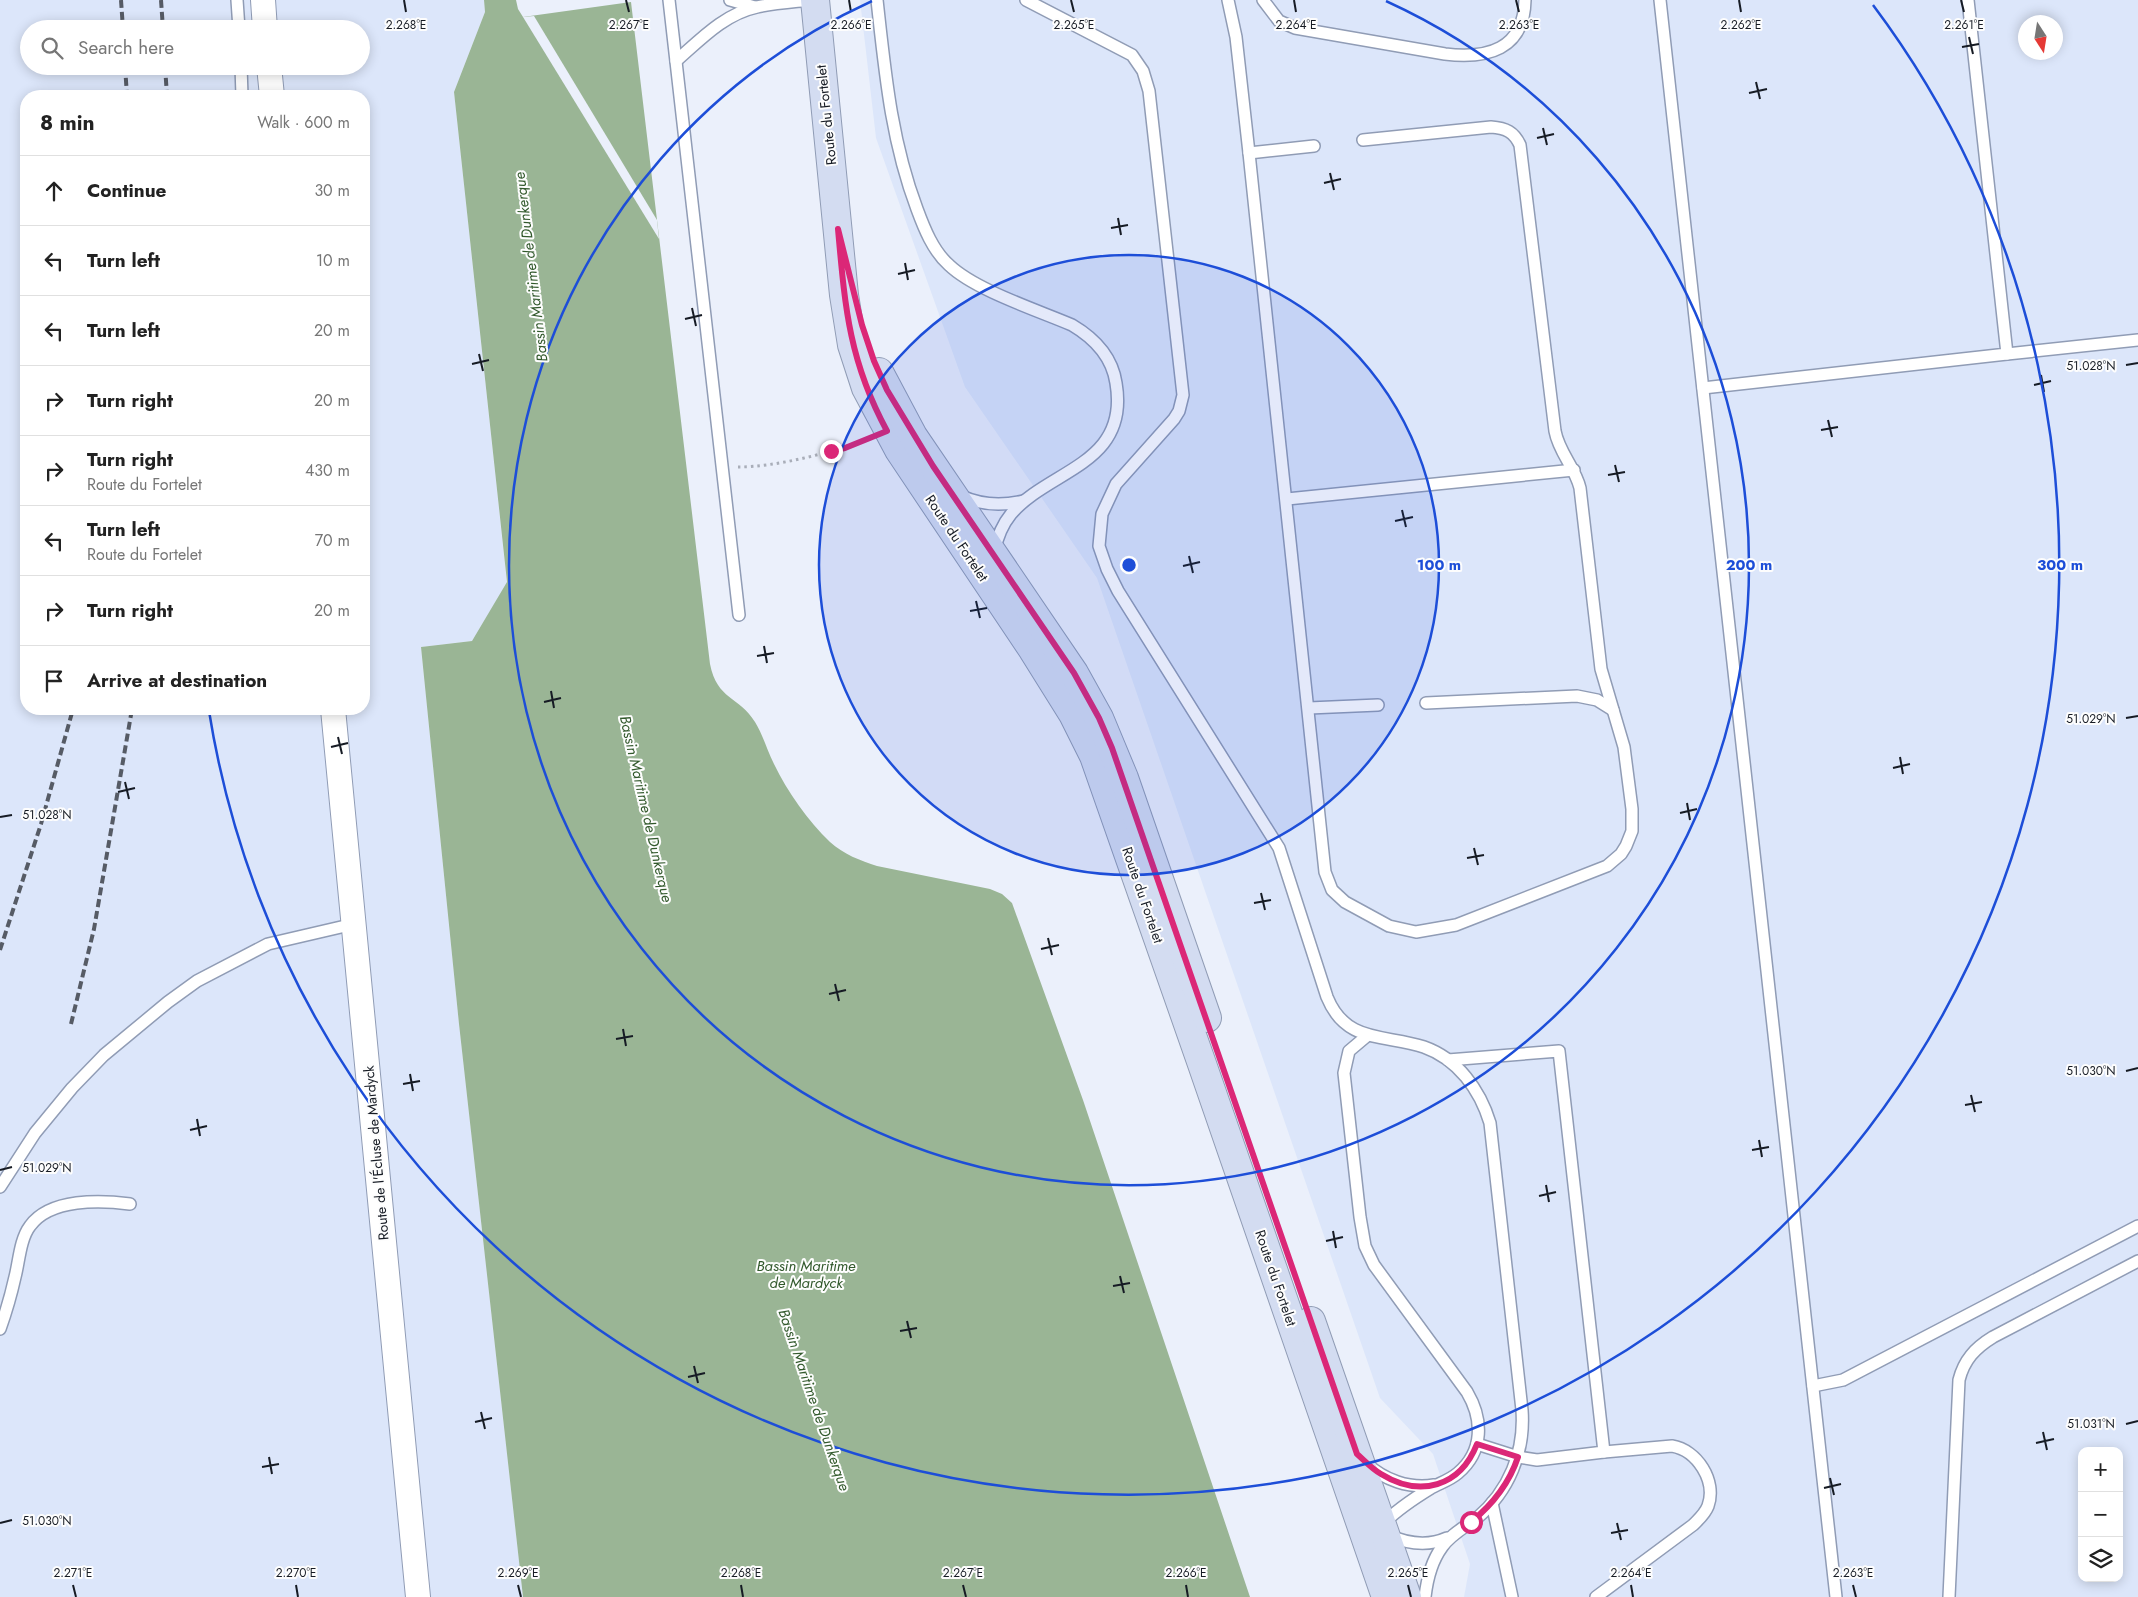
<!DOCTYPE html>
<meta charset="utf-8">
<style>
:root{--surface:#fff;--page:#f6f6f6;--text:#222;--muted:#767676;--line:#e0e0e0}
body{margin:0;font-family:Jost,sans-serif;background:var(--page);color:var(--text)}
.controls{position:absolute;right:15px;bottom:15px;display:grid;overflow:hidden;border-radius:10px;box-shadow:0 2px 12px #0003}
.controls button{width:45px;height:45px;display:grid;place-items:center;padding:0;border:0;border-bottom:1px solid var(--line);background:var(--surface);color:var(--text);font:25px sans-serif}
.compass{position:absolute;left:2018px;top:15px;width:45px;height:45px;border-radius:50%;background:var(--surface);box-shadow:0 2px 12px #0003;rotate:168deg}
.stop{position:absolute;width:15px;height:15px;margin:-11px;border:4px solid #db2777;border-radius:50%;background:#fff}
.stop.end{background:#db2777;border-color:#fff;box-shadow:0 1px 5px #0008}
.list{margin:0;padding:0;list-style:none}
h2{display:flex;justify-content:space-between;align-items:center;height:65px;margin:0;padding:0 20px;font-size:21px}
h2 small{font-size:16px;font-weight:400;color:var(--muted)}
.list li{display:grid;grid-template-columns:32px 1fr auto;gap:15px;align-items:center;box-sizing:border-box;height:70px;padding:0 20px;border-top:1px solid var(--line)}
.list b{display:block;font-size:19px;white-space:nowrap}
.list p{margin:0;font-size:16px;white-space:nowrap;color:var(--muted)}
.list em{font-size:16px;font-style:normal;color:var(--muted)}
.icon{flex:none;width:28px;height:28px;fill:none;stroke:currentColor;stroke-width:2;stroke-linecap:round;stroke-linejoin:round}
.map{position:relative;flex:none;width:2138px;height:1597px;overflow:hidden}
.search{position:absolute;background:var(--surface);box-shadow:0 2px 12px #0003;left:20px;top:20px;width:350px;height:55px;display:flex;align-items:center;gap:12px;box-sizing:border-box;padding:0 18px;border-radius:28px;color:var(--muted);font-size:19px}
.panel{position:absolute;background:var(--surface);box-shadow:0 2px 12px #0003;left:20px;top:90px;width:350px;height:625px;border-radius:20px}
.map>svg:first-child{display:block}
</style>
<div class="map">
<svg width="2138" height="1597" viewBox="0 0 2138 1597">
<rect width="100%" height="100%" fill="#ebf0fb"/>
<g fill="#dce6fa" fill-rule="evenodd">
<path d="M0 0H484L485 12 454 92 507 583 472 641 421 647 459 1024 523 1597H0ZM29 29H361V66H29ZM26 96H364V709H26Z"/>
<path d="M860 0H2138V1597H1464L1470 1564 1433 1454 1380 1398 1097 578 965 387 876 138ZM2026 22H2056V52H2026ZM2082 1451H2119V1578H2082Z"/>
</g>
<path fill="#9ab595" d="M484 0H516L518 9 523 17 631 2 710 664C717 700 739 696 755 722 763 735 767 750 774 764 787 791 808 821 830 842 843 854 861 861 877 866L990 889 1002 894 1012 903 1083 1100 1250 1597H523L459 1024 421 647 472 641 507 582 454 92 485 12Z"/>
<polygon fill="#ebf0fb" points="534,16 657,220 659,239 523,17"/>
<g fill="none" stroke-linecap="round" stroke-linejoin="round">
<g stroke="#909cb5" stroke-width="14">
<g id="service">
<polyline points="237,0 239,29"/>
<polyline points="669,0 739,615"/>
<polyline points="730,0 755,7"/>
<path d="M877 0C885 72 891 140 917 209 924 228 933 251 949 265 975 290 1037 310 1072 325 1094 338 1112 356 1116 383 1130 465 1049 469 1011 514 1002 525 997 538 994 552"/>
<path d="M1026 0 1132 55 1143 71 1149 91 1183 395 1179 411 1174 419 1116 484 1102 514 1099 546 1107 569 1118 591 1279 848 1327 997C1346 1044 1385 1034 1424 1047 1458 1059 1480 1090 1490 1123L1522 1410C1525 1452 1509 1491 1477 1518 1465 1527 1450 1535 1442 1547 1431 1562 1427 1579 1425 1597"/>
<path d="M1228 0 1236 37 1249 153 1325 872 1332 890 1345 902 1389 926 1416 932 1456 925 1607 866 1621 854 1626 846 1632 831V809L1624 747 1601 669 1580 488C1575 467 1559 453 1555 431L1520 145C1514 132 1506 128 1491 127L1363 140"/>
<path d="M1263 0 1279 21 1295 28 1445 54C1487 59 1524 50 1525 0"/>
<polyline points="1660,0 1836,1597"/>
<path d="M676 61C700 40 724 14 757 7 775 3 793 2 811 0"/>
<polyline points="241,66 242,96"/>
<polyline points="1249,153 1314,146"/>
<polyline points="2007,354 2138,340"/>
<polyline points="1703,388 2007,354 1968,0"/>
<path d="M961 496C981 505 1002 506 1023 501"/>
<polyline points="1287,499 1574,470"/>
<polyline points="1426,703 1577,696 1597,700 1613,710"/>
<polyline points="1309,708 1378,705"/>
<path d="M1368 1035 1349 1051 1344 1073 1360 1217 1365 1246 1374 1265 1467 1392C1483 1419 1484 1451 1458 1473 1450 1480 1440 1483 1431 1488 1413 1499 1396 1510 1382 1525"/>
<polyline points="1448,1060 1559,1051 1604,1452 1537,1460 1518,1457 1477,1444"/>
<polyline points="0,1187 35,1133 72,1088 104,1055 168,1002 197,981 268,944 354,924"/>
<path d="M0 1329C6 1312 11 1295 15 1277 19 1262 20 1239 30 1226 50 1198 101 1200 130 1204"/>
<polyline points="1813,1386 1843,1380 2138,1226"/>
<path d="M1366 1463C1384 1480 1409 1489 1434 1485"/>
<polyline points="1492,1503 1512,1597"/>
<path d="M1388 1535C1408 1544 1427 1547 1447 1538"/>
<path d="M1596 1597 1693 1525C1699 1519 1705 1514 1708 1506 1717 1481 1697 1450 1672 1446L1604 1452"/>
<path d="M1949 1597 1959 1380C1964 1360 1975 1348 1993 1337L2138 1261"/>
</g>
</g>
<g stroke="#909cb5" stroke-width="26">
<g id="minor">
<polyline points="263,0 265,29"/>
<polyline points="269,66 272,96"/>
<polyline points="333,709 418,1597"/>
</g>
</g>
<g stroke="#909cb5" stroke-width="30">
<g id="secondary">
<polyline points="815,0 844,295 852,345 866,388 899,450 1033,650 1073,714 1094,756 1202,1064 1386,1597"/>
<polyline points="879,372 913,436 1074,673 1099,718 1124,778 1207,1018"/>
<polyline points="1311,1321 1407,1597"/>
</g>
</g>
<path stroke="#a9aeb9" stroke-width="3" stroke-dasharray="2.5 4" stroke-linecap="butt" d="M738 467C775 467 832 453 866 439"/>
<use href="#service" stroke="#fff" stroke-width="11"/>
<use href="#minor" stroke="#fff" stroke-width="24"/>
<use href="#secondary" stroke="#d3dcf1" stroke-width="28"/>
<g stroke="#565b65" stroke-width="4" stroke-dasharray="8 4" stroke-linecap="butt">
<polyline points="121,0 123,29"/>
<polyline points="161,0 163,29"/>
<polyline points="125,66 127,96"/>
<polyline points="165,66 167,96"/>
<polyline points="0,950 41,824 73,709"/>
<polyline points="71,1024 94,929 132,709"/>
</g>
</g>
<g fill="none" stroke-linecap="round" stroke-linejoin="round">
<path stroke="#db2777" stroke-width="6" d="M831 451 845 448 887 431C849 361 845 307 838 229L862 325 874 361 887 390 933 466 1074 673 1099 718 1112 748 1357 1454C1365 1461 1372 1469 1381 1474 1420 1498 1460 1487 1477 1444L1518 1457C1509 1484 1492 1505 1471 1522"/>
</g>
<path fill="none" stroke="#161b24" stroke-width="2" d="M404 0 406 12M626 0 629 12M849 0 851 12M1071 0 1074 12M1294 0 1296 12M1516 0 1519 12M1739 0 1741 12M1961 0 1964 12M1969 37 1973 54M1962 47 1979 44M1756 82 1760 99M1749 93 1767 89M1543 128 1547 145M1537 138 1554 134M1330 173 1334 190M1324 183 1341 179M1118 218 1121 235M1111 228 1128 225M905 263 908 280M898 274 915 270M692 308 696 326M685 319 702 315M479 354 483 371M472 364 489 360M2126 365 2138 363M2041 375 2044 392M2034 385 2051 381M1828 420 1832 437M1821 430 1838 427M1615 465 1619 482M1608 475 1625 472M1402 510 1406 527M1395 521 1413 517M1189 556 1193 573M1183 566 1200 562M976 601 980 618M970 611 987 608M764 646 767 663M757 656 774 653M551 691 554 708M544 702 561 698M2126 718 2138 716M338 737 342 754M331 747 348 743M1900 757 1903 774M1893 768 1910 764M125 782 129 799M118 792 135 788M1687 803 1690 820M1680 813 1697 809M0 817 12 815M1474 848 1478 865M1467 858 1484 855M1261 893 1265 910M1254 903 1271 900M1048 938 1052 955M1041 949 1059 945M835 984 839 1001M829 994 846 990M623 1029 626 1046M616 1039 633 1036M2126 1071 2138 1068M410 1074 413 1091M403 1084 420 1081M1971 1095 1975 1112M1965 1105 1982 1102M197 1119 200 1136M190 1130 207 1126M1759 1140 1762 1157M1752 1150 1769 1147M0 1170 12 1167M1546 1185 1549 1202M1539 1196 1556 1192M1333 1231 1336 1248M1326 1241 1343 1237M1120 1276 1124 1293M1113 1286 1130 1283M907 1321 911 1338M900 1331 917 1328M694 1366 698 1383M688 1377 705 1373M481 1412 485 1429M475 1422 492 1418M2126 1424 2138 1421M2043 1432 2047 1450M2036 1443 2054 1439M269 1457 272 1474M262 1467 279 1464M1830 1478 1834 1495M1824 1488 1841 1484M0 1523 12 1520M1617 1523 1621 1540M1611 1533 1628 1530M73 1585 76 1597M296 1585 298 1597M518 1585 521 1597M741 1585 743 1597M963 1585 966 1597M1186 1585 1188 1597M1408 1585 1411 1597M1631 1585 1633 1597M1853 1585 1856 1597"/>
<circle cx="1129" cy="565" r="310" fill="#1d4ed8" fill-opacity=".12"/>
<g fill="none" stroke="#1d4ed8" stroke-width="2.5">
<circle cx="1129" cy="565" r="310"/>
<path d="M1386 1A620 620 0 1 1 872 1"/>
<path d="M1873 5A931 931 0 1 1 209 711"/>
</g>
<g text-anchor="middle" dominant-baseline="central" stroke-width="4" stroke-linejoin="round" paint-order="stroke">
<g font-size="14" fill="#161b24" stroke="#fdfdfd">
<text transform="translate(826 115) rotate(-96)">Route du Fortelet</text>
<text transform="translate(957 538) rotate(56)">Route du Fortelet</text>
<text transform="translate(1143 895) rotate(71)">Route du Fortelet</text>
<text transform="translate(376 1153) rotate(-95)">Route de l'Écluse de Mardyck</text>
<text transform="translate(1276 1278) rotate(71)">Route du Fortelet</text>
</g>
<g font-size="15" font-style="italic" fill="#32592c" stroke="#fdfdfd">
<text transform="translate(531 267) rotate(-97)">Bassin Maritime de Dunkerque</text>
<text transform="translate(646 809) rotate(77)">Bassin Maritime de Dunkerque</text>
<text x="806" y="1266">Bassin Maritime<tspan x="806" dy="17">de Mardyck</tspan></text>
<text transform="translate(814 1400) rotate(71)">Bassin Maritime de Dunkerque</text>
</g>
</g>
<g font-size="12" text-anchor="middle" fill="#161b24" stroke="#fdfdfd" stroke-width="4" stroke-linejoin="round" paint-order="stroke">
<text x="406" y="29">2.268°E</text>
<text x="629" y="29">2.267°E</text>
<text x="851" y="29">2.266°E</text>
<text x="1074" y="29">2.265°E</text>
<text x="1296" y="29">2.264°E</text>
<text x="1519" y="29">2.263°E</text>
<text x="1741" y="29">2.262°E</text>
<text x="1964" y="29">2.261°E</text>
<text x="2091" y="370">51.028°N</text>
<text x="2091" y="723">51.029°N</text>
<text x="47" y="819">51.028°N</text>
<text x="2091" y="1075">51.030°N</text>
<text x="47" y="1172">51.029°N</text>
<text x="2091" y="1428">51.031°N</text>
<text x="47" y="1525">51.030°N</text>
<text x="73" y="1577">2.271°E</text>
<text x="296" y="1577">2.270°E</text>
<text x="518" y="1577">2.269°E</text>
<text x="741" y="1577">2.268°E</text>
<text x="963" y="1577">2.267°E</text>
<text x="1186" y="1577">2.266°E</text>
<text x="1408" y="1577">2.265°E</text>
<text x="1631" y="1577">2.264°E</text>
<text x="1853" y="1577">2.263°E</text>
</g>
<circle cx="1129" cy="565" r="8" fill="#1d4ed8" stroke="#fdfdfd" stroke-width="2.5"/>
<g font-size="15" text-anchor="middle" font-weight="bold" fill="#1d4ed8" stroke="#fdfdfd" stroke-width="4" stroke-linejoin="round" paint-order="stroke">
<text x="1439" y="570">100 m</text>
<text x="1749" y="570">200 m</text>
<text x="2060" y="570">300 m</text>
</g>
</svg>
<div class="controls">
<button>+</button>
<button>−</button>
<button><svg class="icon" aria-label="layers" viewBox="0 0 24 24"><path d="M12 4l9 5-9 5-9-5zM3 14l9 5 9-5"/></svg></button>
</div>
<svg class="compass" viewBox="-18 -18 36 36"><path d="M0-13l5 13h-10z" fill="#e53935"/><path d="M0 13l5-13h-10z" fill="#767676"/></svg>
<div class="stop" style="left:1471px;top:1522px"></div>
<div class="stop end" style="left:831px;top:451px"></div>
<div class="search"><svg class="icon" aria-label="search" viewBox="0 0 24 24"><circle cx="10" cy="10" r="6"/><path d="M15 15l6 6"/></svg>Search here</div>
<section class="panel">
<h2>8 min<small>Walk · 600 m</small></h2>
<ul class="list">
<li><svg class="icon" aria-label="ahead" viewBox="0 0 24 24"><path d="M12 20V5M6 11l6-6 6 6"/></svg><div><b>Continue</b></div><em>30 m</em></li>
<li><svg class="icon" aria-label="left" viewBox="0 0 24 24"><path d="M17 20v-9H6M10 6l-5 5 5 5"/></svg><div><b>Turn left</b></div><em>10 m</em></li>
<li><svg class="icon" aria-label="left" viewBox="0 0 24 24"><path d="M17 20v-9H6M10 6l-5 5 5 5"/></svg><div><b>Turn left</b></div><em>20 m</em></li>
<li><svg class="icon" aria-label="right" viewBox="0 0 24 24"><path d="M7 20v-9h11M14 6l5 5-5 5"/></svg><div><b>Turn right</b></div><em>20 m</em></li>
<li><svg class="icon" aria-label="right" viewBox="0 0 24 24"><path d="M7 20v-9h11M14 6l5 5-5 5"/></svg><div><b>Turn right</b><p>Route du Fortelet</p></div><em>430 m</em></li>
<li><svg class="icon" aria-label="left" viewBox="0 0 24 24"><path d="M17 20v-9H6M10 6l-5 5 5 5"/></svg><div><b>Turn left</b><p>Route du Fortelet</p></div><em>70 m</em></li>
<li><svg class="icon" aria-label="right" viewBox="0 0 24 24"><path d="M7 20v-9h11M14 6l5 5-5 5"/></svg><div><b>Turn right</b></div><em>20 m</em></li>
<li><svg class="icon" aria-label="arrive" viewBox="0 0 24 24"><path d="M6 21V4h12l-3 4 3 4H6"/></svg><div><b>Arrive at destination</b></div></li>
</ul>
</section>
</div>
